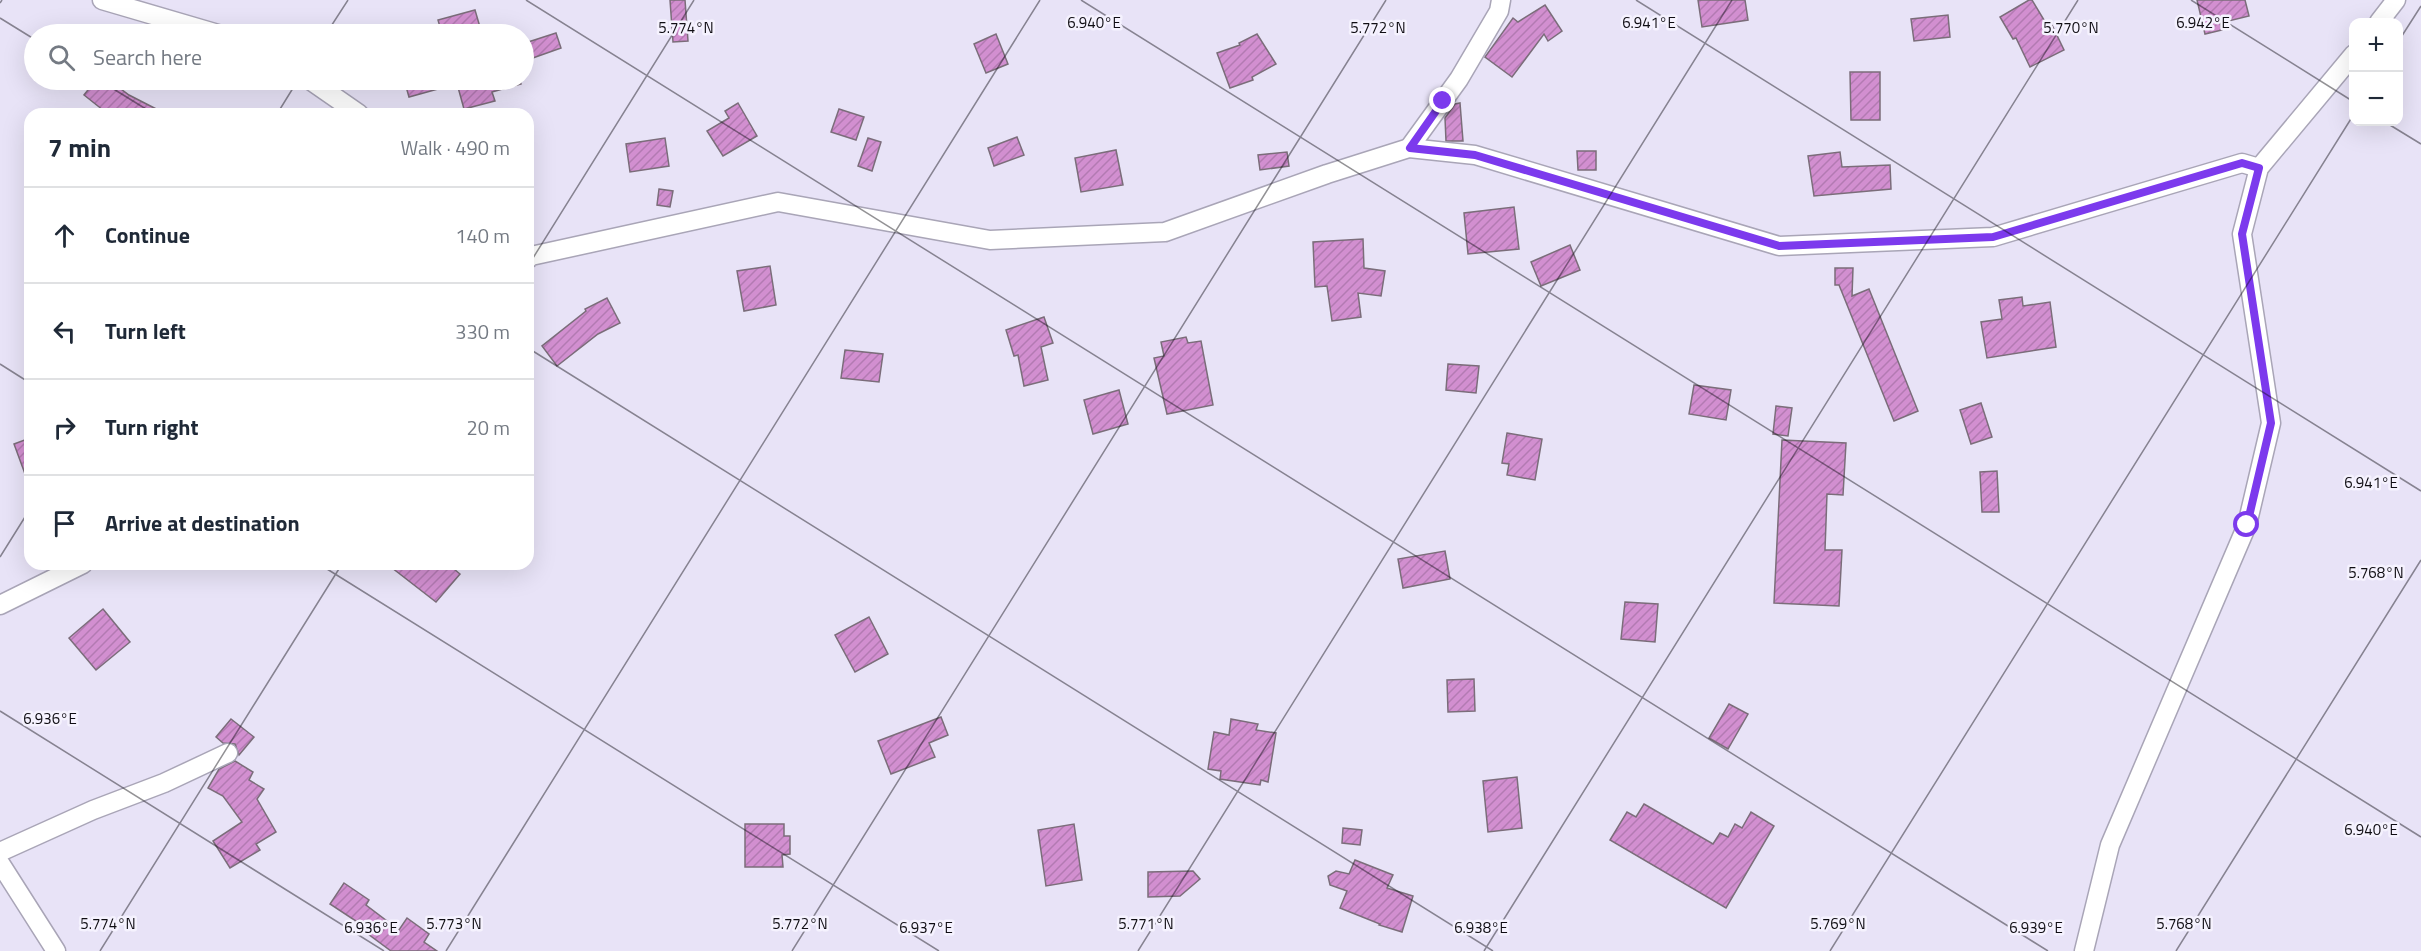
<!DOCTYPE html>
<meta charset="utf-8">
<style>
:root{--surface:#fff;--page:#f6f6f7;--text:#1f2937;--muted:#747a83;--line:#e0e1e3}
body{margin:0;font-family:"Titillium Web",sans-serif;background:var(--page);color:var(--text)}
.controls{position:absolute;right:18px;top:18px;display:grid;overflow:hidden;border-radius:12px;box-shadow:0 6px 24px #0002}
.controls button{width:54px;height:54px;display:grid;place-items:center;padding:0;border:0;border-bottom:2px solid var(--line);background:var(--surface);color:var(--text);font:30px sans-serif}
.stop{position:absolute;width:18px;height:18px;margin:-14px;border:4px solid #7c3aed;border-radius:50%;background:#fff}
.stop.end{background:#7c3aed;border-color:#fff;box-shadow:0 2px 6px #0008}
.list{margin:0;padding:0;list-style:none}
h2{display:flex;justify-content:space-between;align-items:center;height:78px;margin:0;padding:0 24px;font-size:26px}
h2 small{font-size:20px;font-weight:400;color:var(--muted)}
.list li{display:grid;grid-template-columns:39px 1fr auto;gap:18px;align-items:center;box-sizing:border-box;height:96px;padding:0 24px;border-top:2px solid var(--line)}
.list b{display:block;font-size:22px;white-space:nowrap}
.list em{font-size:20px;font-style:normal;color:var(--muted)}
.icon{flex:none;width:33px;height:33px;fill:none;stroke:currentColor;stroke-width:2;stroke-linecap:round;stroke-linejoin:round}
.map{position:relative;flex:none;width:2421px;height:951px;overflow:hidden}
.search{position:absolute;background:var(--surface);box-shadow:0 6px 24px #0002;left:24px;top:24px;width:510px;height:66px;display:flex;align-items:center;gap:15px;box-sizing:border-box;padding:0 21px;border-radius:33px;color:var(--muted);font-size:22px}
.panel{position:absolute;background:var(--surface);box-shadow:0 6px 24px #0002;left:24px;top:108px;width:510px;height:462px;border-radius:18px}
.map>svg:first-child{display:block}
</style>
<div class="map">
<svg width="2421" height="951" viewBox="0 0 2421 951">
<defs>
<pattern id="building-hatch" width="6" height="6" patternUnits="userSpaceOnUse" patternTransform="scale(1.5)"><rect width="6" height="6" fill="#d28fd0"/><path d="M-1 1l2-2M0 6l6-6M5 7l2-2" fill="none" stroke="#b37ab2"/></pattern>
</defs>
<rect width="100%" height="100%" fill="#e8e3f7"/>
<g fill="url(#building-hatch)" stroke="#7b6d7a" stroke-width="1.5">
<polygon points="670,0 685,0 688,41 673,42"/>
<polygon points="1698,0 1745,0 1748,20 1702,27"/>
<polygon points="2029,0 2032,0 2047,25 2051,23 2064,50 2030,67 2016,38 2013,39 2000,17"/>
<polygon points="2197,0 2245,0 2249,16 2220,23 2222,30 2205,34"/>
<polygon points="1545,5 1562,31 1548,41 1544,34 1512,77 1485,57 1513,18 1518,22"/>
<polygon points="475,10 482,34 442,34 438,20"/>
<polygon points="1948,15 1950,37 1914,41 1911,19"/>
<polygon points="556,33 561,48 530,59 525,43"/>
<polygon points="996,34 1008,64 986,73 974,44"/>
<polygon points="1257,34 1276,64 1252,77 1253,80 1230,88 1217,53 1240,45 1239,43"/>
<polygon points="1850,72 1880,72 1880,120 1851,120"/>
<polygon points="96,80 109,80 129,95 166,114 108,114 84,95"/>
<polygon points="419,80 455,80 456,84 409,97 405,83"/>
<polygon points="456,80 520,80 521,84 492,92 495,101 464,109"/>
<polygon points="738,103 757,136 723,156 707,131 729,118 725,111"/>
<polygon points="1460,103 1463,141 1446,141 1445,118 1455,104"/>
<polygon points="839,109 864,117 856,140 831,132"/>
<polygon points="1017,137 1024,155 994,166 988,148"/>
<polygon points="665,138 669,166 630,172 626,144"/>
<polygon points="868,138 881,142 872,171 858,166"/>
<polygon points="1116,150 1123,185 1081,192 1075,158"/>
<polygon points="1577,151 1596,151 1596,170 1578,170"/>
<polygon points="1287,152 1289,166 1260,170 1258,155"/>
<polygon points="1840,152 1842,167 1890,165 1891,189 1814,196 1808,156"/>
<polygon points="659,189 673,191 670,207 657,205"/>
<polygon points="1514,207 1519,249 1468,254 1464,213"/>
<polygon points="1363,239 1364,268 1385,271 1381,296 1358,293 1361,317 1332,321 1327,286 1315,287 1313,242"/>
<polygon points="1570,245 1580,270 1541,286 1531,262"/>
<polygon points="770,266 776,305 744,311 737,271"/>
<polygon points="1835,268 1853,268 1852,296 1869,289 1918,411 1894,421 1839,285 1835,285"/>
<polygon points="2022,297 2023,306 2050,302 2056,347 1987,358 1981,322 2002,319 1999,300"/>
<polygon points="607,298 620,323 598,334 557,366 542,346 586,311 585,309"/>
<polygon points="1044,317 1053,343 1041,347 1048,380 1024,386 1018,355 1014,356 1006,330"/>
<polygon points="1186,337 1188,343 1201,341 1213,405 1167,414 1154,358 1164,356 1161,342"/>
<polygon points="845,350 883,354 879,382 841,378"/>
<polygon points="1448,364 1479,366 1476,393 1446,390"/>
<polygon points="1694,385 1731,390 1726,420 1689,414"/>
<polygon points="1119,390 1128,424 1093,434 1084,400"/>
<polygon points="1981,403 1992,437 1971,444 1960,410"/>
<polygon points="1776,406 1792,408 1788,436 1773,434"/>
<polygon points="1507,433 1542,439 1535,480 1507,475 1509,464 1502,463"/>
<polygon points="30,438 30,482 28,482 14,444"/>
<polygon points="1782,440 1846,443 1843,495 1827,494 1825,550 1842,550 1839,606 1774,603"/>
<polygon points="1997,471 1999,512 1982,512 1980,472"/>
<polygon points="1445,551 1450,579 1403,588 1398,559"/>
<polygon points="387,564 448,564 460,574 436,602"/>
<polygon points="1625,602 1658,604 1655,642 1621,639"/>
<polygon points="103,609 130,642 96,670 69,638"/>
<polygon points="869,617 888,654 855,672 835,635"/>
<polygon points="1474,679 1475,711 1448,712 1447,680"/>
<polygon points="1729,704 1748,714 1728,749 1709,738"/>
<polygon points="941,717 948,735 929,743 935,757 891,774 878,741"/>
<polygon points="231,719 254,737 239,755 235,744 223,743 216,737"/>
<polygon points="1231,719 1258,724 1256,730 1276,733 1268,782 1261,780 1260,785 1220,779 1221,771 1208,769 1214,732 1229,735"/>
<polygon points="235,761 253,772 249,780 264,789 257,799 276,832 256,844 260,850 230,868 213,841 242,822 223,796 208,788 219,769"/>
<polygon points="1517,777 1522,828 1488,832 1483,781"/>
<polygon points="1644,804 1713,844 1720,833 1728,837 1735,824 1742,828 1751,812 1774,826 1726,908 1610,840 1627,812 1636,817"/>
<polygon points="745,824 784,824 784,836 790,836 790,854 782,855 783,867 745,867"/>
<polygon points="1074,824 1082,880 1046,886 1038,830"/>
<polygon points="1343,828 1362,830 1360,845 1342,843"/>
<polygon points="1355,860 1393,875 1387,888 1413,896 1402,932 1379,925 1380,924 1340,908 1347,891 1330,885 1328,876 1336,871 1349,874"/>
<polygon points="1193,871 1200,879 1180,896 1148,897 1148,872"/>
<polygon points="344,883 369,900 366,905 399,930 407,918 429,934 424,942 437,951 391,951 360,928 362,925 330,904"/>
</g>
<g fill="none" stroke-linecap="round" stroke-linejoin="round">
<g stroke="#a9a5b7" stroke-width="21">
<g id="street">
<polyline points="102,0 218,34"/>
<polyline points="2379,22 2396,0"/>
<polyline points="310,80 359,114"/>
<polyline points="1409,148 1459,79 1499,11 1501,0"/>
<polyline points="528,259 531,256 778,202 990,240 1165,232 1327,174 1409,148 1475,155 1779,246 1993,237 2242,163 2259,168"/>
<polyline points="0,605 83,564"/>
<polyline points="0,852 93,810 164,783 228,753"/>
<polyline points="0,863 56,951"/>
<polyline points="2084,951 2110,845 2247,525 2271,423 2242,234 2259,168 2354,54"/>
</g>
</g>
<use href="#street" stroke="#fff" stroke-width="18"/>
</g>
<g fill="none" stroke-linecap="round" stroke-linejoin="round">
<polyline stroke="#7c3aed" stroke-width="8" points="1443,101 1410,148 1475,155 1779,246 1993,237 2242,163 2259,168 2242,234 2271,423 2247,525"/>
</g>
<path fill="none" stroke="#0f0d13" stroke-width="1.5" stroke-opacity="0.45" d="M526 0 2048 951M1081 0 2421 837M1636 0 2421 491M2191 0 2354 102M0 3 2 0M0 18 34 39M326 34 348 0M2398 42 2421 6M99 80 154 114M277 114 298 80M2385 122 2421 144M528 266 694 0M528 348 1493 951M0 364 30 383M0 557 30 509M319 564 939 951M0 711 384 951M100 951 342 564M446 951 1040 0M792 951 1386 0M1138 951 1732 0M1484 951 2078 0M1830 951 2354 114M2176 951 2421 560"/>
<g font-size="15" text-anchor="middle" fill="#0f0d13" stroke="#f5f2fe" stroke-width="5" stroke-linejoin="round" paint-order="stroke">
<text x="1094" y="28">6.940°E</text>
<text x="1649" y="28">6.941°E</text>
<text x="2203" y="28">6.942°E</text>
<text x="686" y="33">5.774°N</text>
<text x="1378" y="33">5.772°N</text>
<text x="2071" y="33">5.770°N</text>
<text x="2371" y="488">6.941°E</text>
<text x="2376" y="578">5.768°N</text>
<text x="50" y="724">6.936°E</text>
<text x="2371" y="835">6.940°E</text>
<text x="108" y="929">5.774°N</text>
<text x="454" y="929">5.773°N</text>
<text x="800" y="929">5.772°N</text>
<text x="1146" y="929">5.771°N</text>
<text x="1838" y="929">5.769°N</text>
<text x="2184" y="929">5.768°N</text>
<text x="371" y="933">6.936°E</text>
<text x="926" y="933">6.937°E</text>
<text x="1481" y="933">6.938°E</text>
<text x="2036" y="933">6.939°E</text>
</g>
</svg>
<div class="controls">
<button>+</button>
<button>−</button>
</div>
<div class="stop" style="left:2247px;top:525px"></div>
<div class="stop end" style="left:1443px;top:101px"></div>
<div class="search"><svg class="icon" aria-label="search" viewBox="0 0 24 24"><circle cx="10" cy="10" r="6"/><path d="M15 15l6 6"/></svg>Search here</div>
<section class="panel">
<h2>7 min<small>Walk · 490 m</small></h2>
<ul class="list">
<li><svg class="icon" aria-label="ahead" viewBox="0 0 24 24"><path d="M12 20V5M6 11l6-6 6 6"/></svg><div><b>Continue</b></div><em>140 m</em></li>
<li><svg class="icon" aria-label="left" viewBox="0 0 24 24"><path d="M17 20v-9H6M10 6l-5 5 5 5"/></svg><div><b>Turn left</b></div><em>330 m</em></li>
<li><svg class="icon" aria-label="right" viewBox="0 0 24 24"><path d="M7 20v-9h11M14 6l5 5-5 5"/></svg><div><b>Turn right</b></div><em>20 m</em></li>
<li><svg class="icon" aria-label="arrive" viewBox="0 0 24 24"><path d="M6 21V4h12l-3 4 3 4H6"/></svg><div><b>Arrive at destination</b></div></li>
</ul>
</section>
</div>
